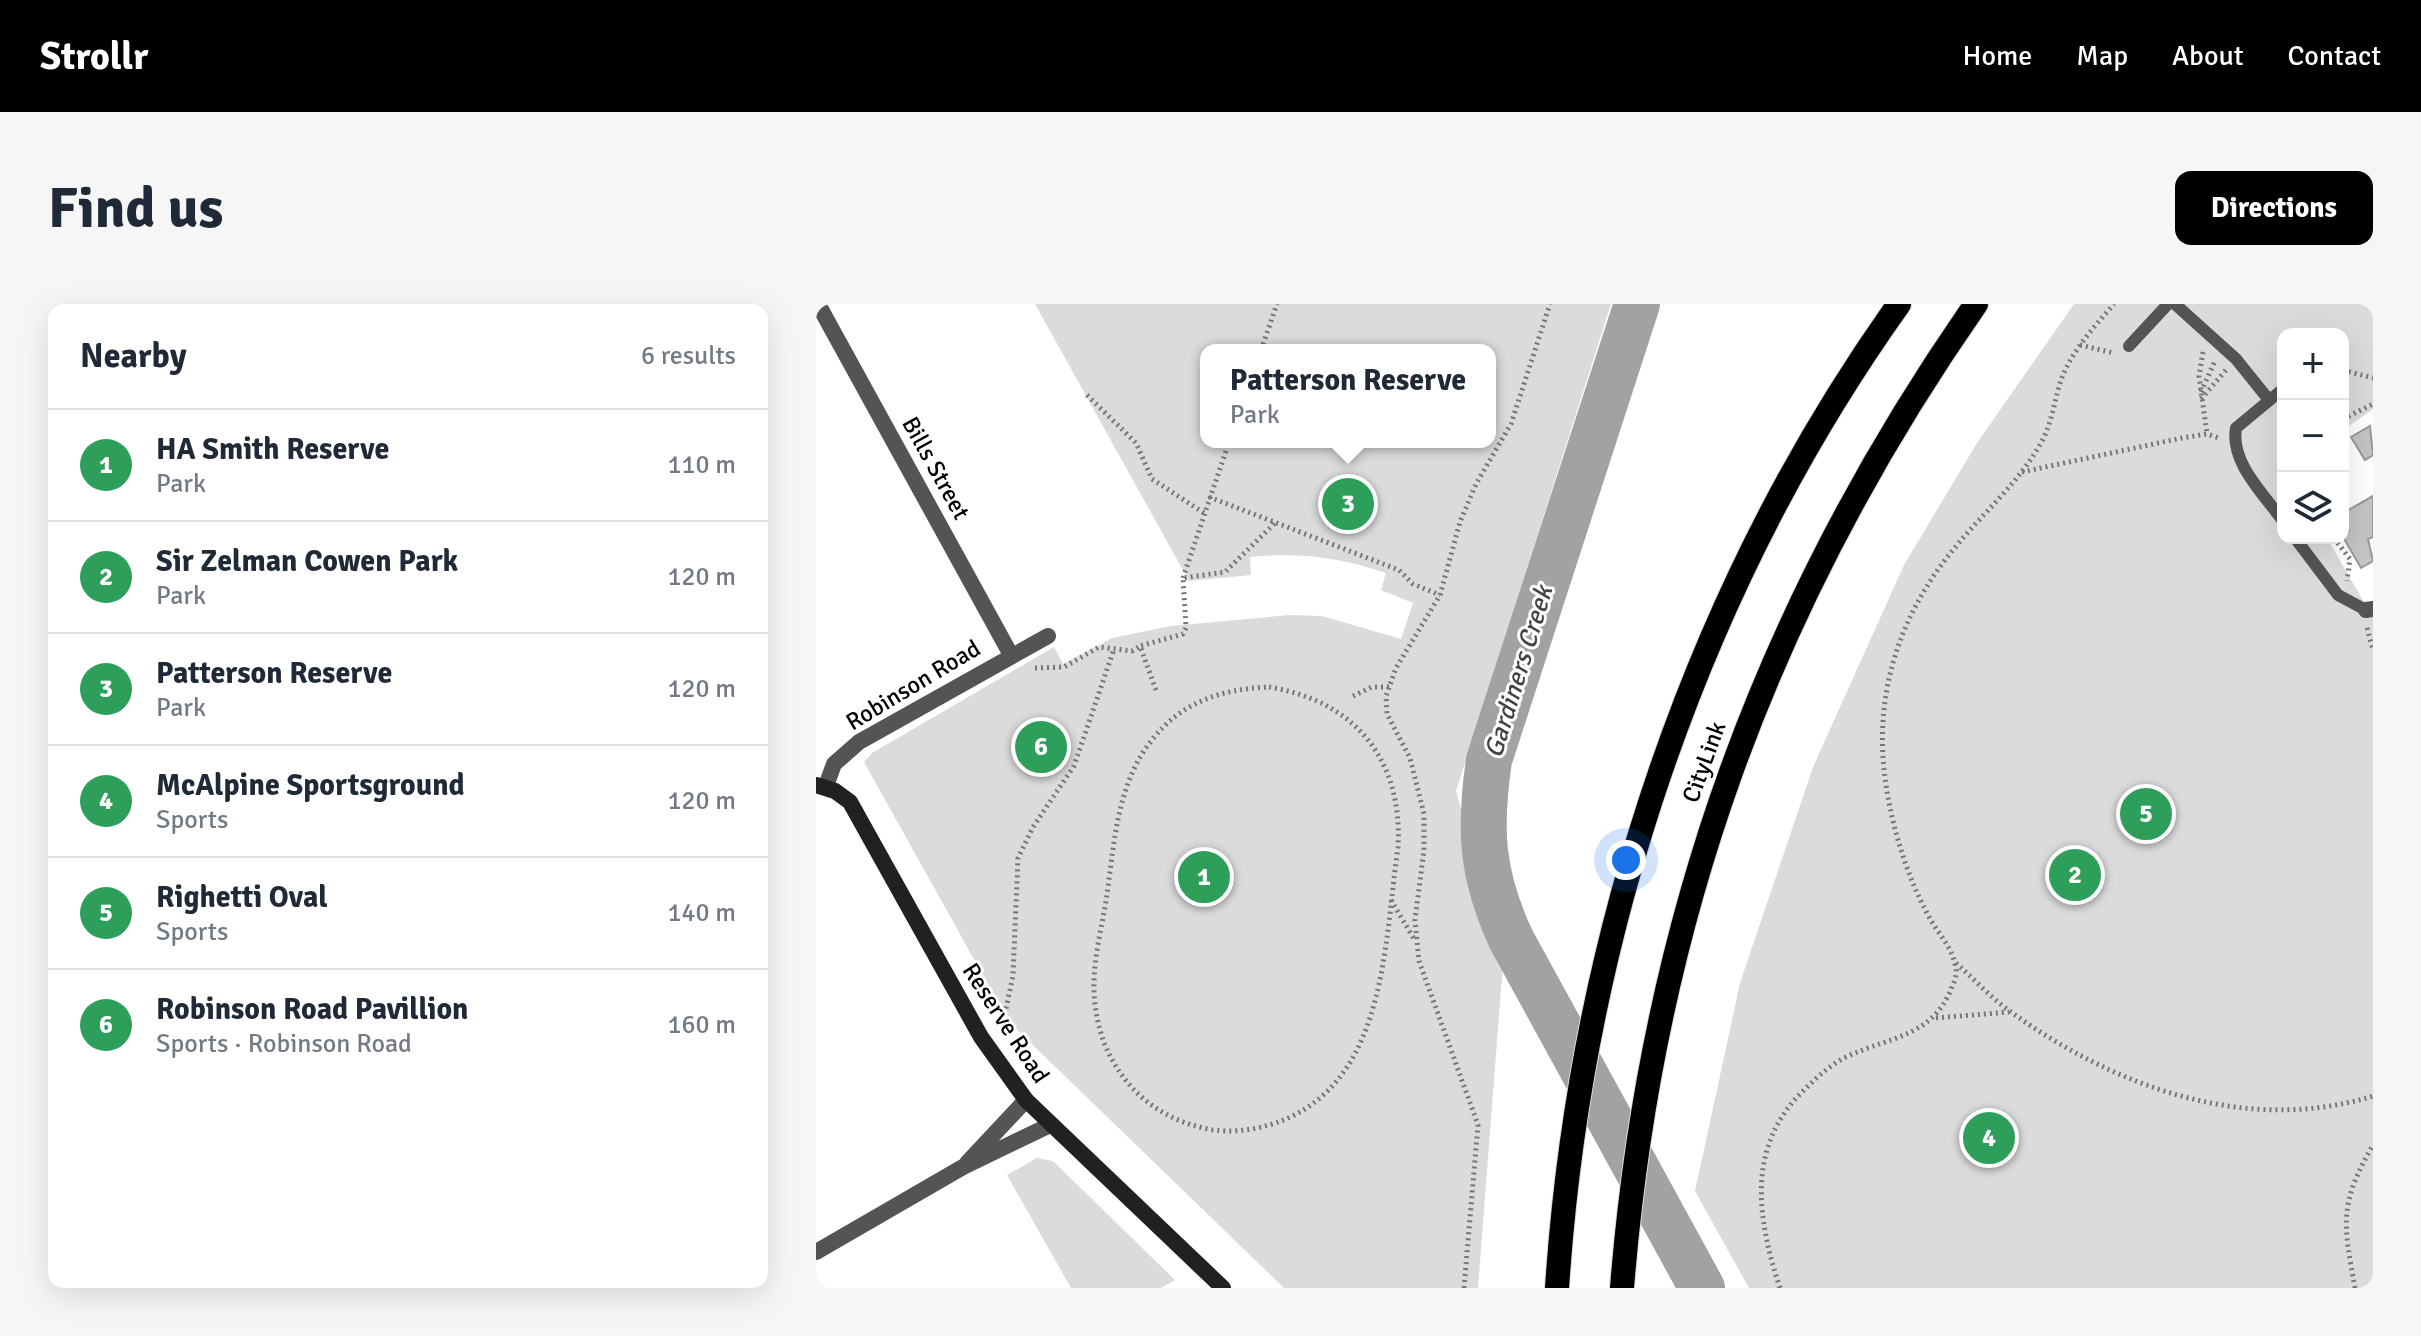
<!DOCTYPE html>
<meta charset="utf-8">
<style>
:root{--surface:#fff;--page:#f6f6f7;--text:#1f2937;--muted:#747a83;--line:#e0e1e3;--accent:#000}
body{margin:0;font-family:Signika,sans-serif;background:var(--page);color:var(--text)}
.controls{position:absolute;right:24px;top:24px;display:grid;overflow:hidden;border-radius:16px;box-shadow:0 8px 32px #0002}
.controls button{width:72px;height:72px;display:grid;place-items:center;padding:0;border:0;border-bottom:2px solid var(--line);background:var(--surface);color:var(--text);font:40px sans-serif}
.you{position:absolute;left:810px;top:556px;width:28px;height:28px;margin:-20px;border:6px solid #fff;border-radius:50%;background:#1a73e8;box-shadow:0 0 0 12px #1a73e833}
.badge{display:grid;place-items:center;width:52px;height:52px;border-radius:50%;background:var(--accent);color:#fff;font-size:26px;font-weight:700}
.pin{position:absolute;translate:-50% -50%;border:4px solid #fff;box-shadow:0 2px 8px #0006}
.popup{position:absolute;left:384px;top:40px;width:296px;height:104px;box-sizing:border-box;display:grid;place-content:center;border-radius:16px;background:var(--surface);filter:drop-shadow(0 2px 6px #0005);font-size:26px;white-space:nowrap;color:var(--muted)}
.popup b{font-size:30px;color:var(--text)}
.popup::after{content:'';position:absolute;left:50%;top:100%;margin-left:-16px;border:16px solid transparent;border-top-color:var(--surface)}
.list{margin:0;padding:0;list-style:none}
h2{display:flex;justify-content:space-between;align-items:center;height:104px;margin:0;padding:0 32px;font-size:34px}
h2 small{font-size:26px;font-weight:400;color:var(--muted)}
.list li{display:grid;grid-template-columns:52px 1fr auto;gap:24px;align-items:center;box-sizing:border-box;height:112px;padding:0 32px;border-top:2px solid var(--line)}
.list b{display:block;font-size:30px;white-space:nowrap}
.list p{margin:0;font-size:26px;white-space:nowrap;color:var(--muted)}
.list em{font-size:26px;font-style:normal;color:var(--muted)}
.icon{flex:none;width:44px;height:44px;fill:none;stroke:currentColor;stroke-width:2;stroke-linecap:round;stroke-linejoin:round}
.map{position:relative;flex:none;width:1557px;height:984px;overflow:hidden;border-radius:16px}
header{display:flex;align-items:center;gap:48px;box-sizing:border-box;height:112px;padding:0 40px;background:var(--accent);color:#fff}
header strong{font-size:38px}
nav{display:flex;gap:44px;margin-inline-start:auto;font-size:28px}
.intro{display:flex;align-items:center;justify-content:space-between;box-sizing:border-box;height:192px;padding:0 48px}
h1{margin:0;font-size:56px}
.button{padding:20px 36px;border-radius:16px;background:var(--accent);color:#fff;font-size:28px;font-weight:700}
main{display:flex;gap:48px;padding:0 48px}
aside{flex:1;background:var(--surface);border-radius:16px;box-shadow:0 8px 32px #0002}
.map>svg:first-child{display:block}
</style>
<header>
<strong>Strollr</strong>
<nav><a>Home</a><a>Map</a><a>About</a><a>Contact</a></nav>
</header>
<div class="intro"><h1>Find us</h1><a class="button">Directions</a></div>
<main>
<aside>
<h2>Nearby<small>6 results</small></h2>
<ul class="list">
<li><span class="badge" style="background:#2e9e5b">1</span><div><b>HA Smith Reserve</b><p>Park</p></div><em>110 m</em></li>
<li><span class="badge" style="background:#2e9e5b">2</span><div><b>Sir Zelman Cowen Park</b><p>Park</p></div><em>120 m</em></li>
<li><span class="badge" style="background:#2e9e5b">3</span><div><b>Patterson Reserve</b><p>Park</p></div><em>120 m</em></li>
<li><span class="badge" style="background:#2e9e5b">4</span><div><b>McAlpine Sportsground</b><p>Sports</p></div><em>120 m</em></li>
<li><span class="badge" style="background:#2e9e5b">5</span><div><b>Righetti Oval</b><p>Sports</p></div><em>140 m</em></li>
<li><span class="badge" style="background:#2e9e5b">6</span><div><b>Robinson Road Pavillion</b><p>Sports · Robinson Road</p></div><em>160 m</em></li>
</ul>
</aside>
<div class="map">
<svg width="1557" height="984" viewBox="0 0 1557 984">
<rect width="100%" height="100%" fill="#fff"/>
<g fill="#dbdbdb" fill-rule="evenodd">
<path d="M219 0H795L640 487 687 659 662 984H468L193 718 48 458 56 449 238 343 247 360 296 334 355 322 474 311 506 312 585 335 597 299 565 286 570 269C524 253 482 248 434 253L435 271 373 277ZM390 46H674V138H390Z"/>
<polygon points="1258,0 1557,0 1557,105 1527,126 1527,30 1467,30 1467,234 1511,234 1557,314 1557,984 933,984 879,887 924,679 997,463 1088,261 1161,139"/>
<polygon points="221,854 237,857 359,976 345,984 255,984 191,871"/>
</g>
<g fill="none" stroke-linecap="round" stroke-linejoin="round">
<path stroke="#a2a2a2" stroke-width="46" d="M821 0 673 456C663 525 665 570 695 635L886 984"/>
</g>
<g fill="#c4c4c4" stroke="#989898" stroke-width="2">
<polygon points="1554,122 1557,151 1549,156 1535,133"/>
<polygon points="1557,192 1557,233 1552,235 1557,257 1545,264 1527,233 1533,227 1529,208"/>
</g>
<g fill="none" stroke-linecap="round" stroke-linejoin="round">
<g stroke="#dbdbdb" stroke-width="26">
<g id="highway">
<path d="M741 984C764 635 879 286 1083 0"/>
<path d="M806 984C835 618 950 301 1160 0"/>
</g>
</g>
<g stroke="#767676" stroke-width="5" stroke-dasharray="2 4" stroke-linecap="butt">
<polyline points="1264,41 1298,49"/>
<polyline points="445,46 461,0"/>
<polyline points="1387,48 1383,72 1391,130"/>
<polyline points="1527,66 1557,74"/>
<polyline points="1385,88 1399,57"/>
<polyline points="271,91 320,139 336,175 388,209"/>
<polyline points="1385,95 1410,66"/>
<polyline points="1527,115 1557,100"/>
<polyline points="1206,168 1366,134 1391,130 1403,134"/>
<polyline points="393,193 583,266 597,280 624,291"/>
<polyline points="1518,234 1534,255 1531,277"/>
<polyline points="367,274 413,138"/>
<polyline points="1551,324 1557,346"/>
<polyline points="219,364 248,363 283,343 316,347 324,342"/>
<path d="M453 383C539 397 587 455 582 544 568 638 571 771 470 815 447 825 417 830 392 825 348 816 315 792 294 752 284 732 279 710 278 688 277 657 285 627 290 597 298 544 300 480 336 436 365 398 406 385 453 383Z"/>
<polyline points="340,386 324,342 367,330 370,324 367,274 409,268 459,219"/>
<polyline points="537,392 556,383 573,383"/>
<polyline points="575,596 598,635"/>
<path d="M1140 659C1158 675 1175 694 1195 708 1299 783 1431 831 1557 792"/>
<polyline points="1120,714 1193,708"/>
<polyline points="185,728 197,672 202,554 217,523 258,462 298,345"/>
<polyline points="648,984 662,821 603,657 599,616 608,546 608,510 594,454 571,410 570,392 580,364 624,291 644,218 660,180 695,120 734,0"/>
<path d="M964 984C942 917 930 847 983 791 997 777 1012 762 1030 753 1074 732 1116 734 1136 683 1139 676 1142 668 1139 660 1135 642 1121 628 1113 613 1092 574 1078 530 1071 487 1055 395 1082 310 1142 240 1170 206 1205 176 1226 137 1236 118 1238 99 1244 79 1254 49 1277 24 1298 0"/>
<path d="M1539 984C1527 919 1523 900 1557 841"/>
</g>
<g stroke="#545454" stroke-width="12">
<polyline points="1359,0 1420,55 1453,96"/>
<polyline points="1313,42 1352,0"/>
<path d="M1467 85 1420 124C1414 159 1448 190 1467 217"/>
<polyline points="1479,234 1522,291 1550,306"/>
</g>
<g stroke="#545454" stroke-width="16">
<polyline points="2,0 195,351"/>
<polyline points="1550,306 1557,305"/>
<polyline points="10,482 18,460 43,438 232,332"/>
<polyline points="151,859 210,796"/>
<polyline points="0,948 147,863 234,821"/>
</g>
<polyline stroke="#212121" stroke-width="16" points="0,481 19,487 34,498 165,733 210,796 407,984"/>
<use href="#highway" stroke="#000" stroke-width="24"/>
</g>
<g text-anchor="middle" dominant-baseline="central" stroke-width="6" stroke-linejoin="round" paint-order="stroke">
<g font-size="24" fill="#000" stroke="#fff">
<text transform="translate(120 164) rotate(61)">Bills Street</text>
<text transform="translate(97 381) rotate(-31)">Robinson Road</text>
<text transform="translate(888 458) rotate(-70)">CityLink</text>
<text transform="translate(190 719) rotate(57)">Reserve Road</text>
</g>
<g font-size="26" font-style="italic" fill="#434343" stroke="#fff">
<text transform="translate(703 368) rotate(-73)">Gardiners Creek</text>
</g>
</g>
</svg>
<div class="controls">
<button>+</button>
<button>−</button>
<button><svg class="icon" aria-label="layers" viewBox="0 0 24 24"><path d="M12 4l9 5-9 5-9-5zM3 14l9 5 9-5"/></svg></button>
</div>
<div class="you"></div>
<div class="pin badge" style="left:388px;top:573px;background:#2e9e5b">1</div>
<div class="pin badge" style="left:1259px;top:571px;background:#2e9e5b">2</div>
<div class="pin badge" style="left:532px;top:200px;background:#2e9e5b">3</div>
<div class="popup"><b>Patterson Reserve</b>Park</div>
<div class="pin badge" style="left:1173px;top:834px;background:#2e9e5b">4</div>
<div class="pin badge" style="left:1330px;top:510px;background:#2e9e5b">5</div>
<div class="pin badge" style="left:225px;top:443px;background:#2e9e5b">6</div>
</div>
</main>
